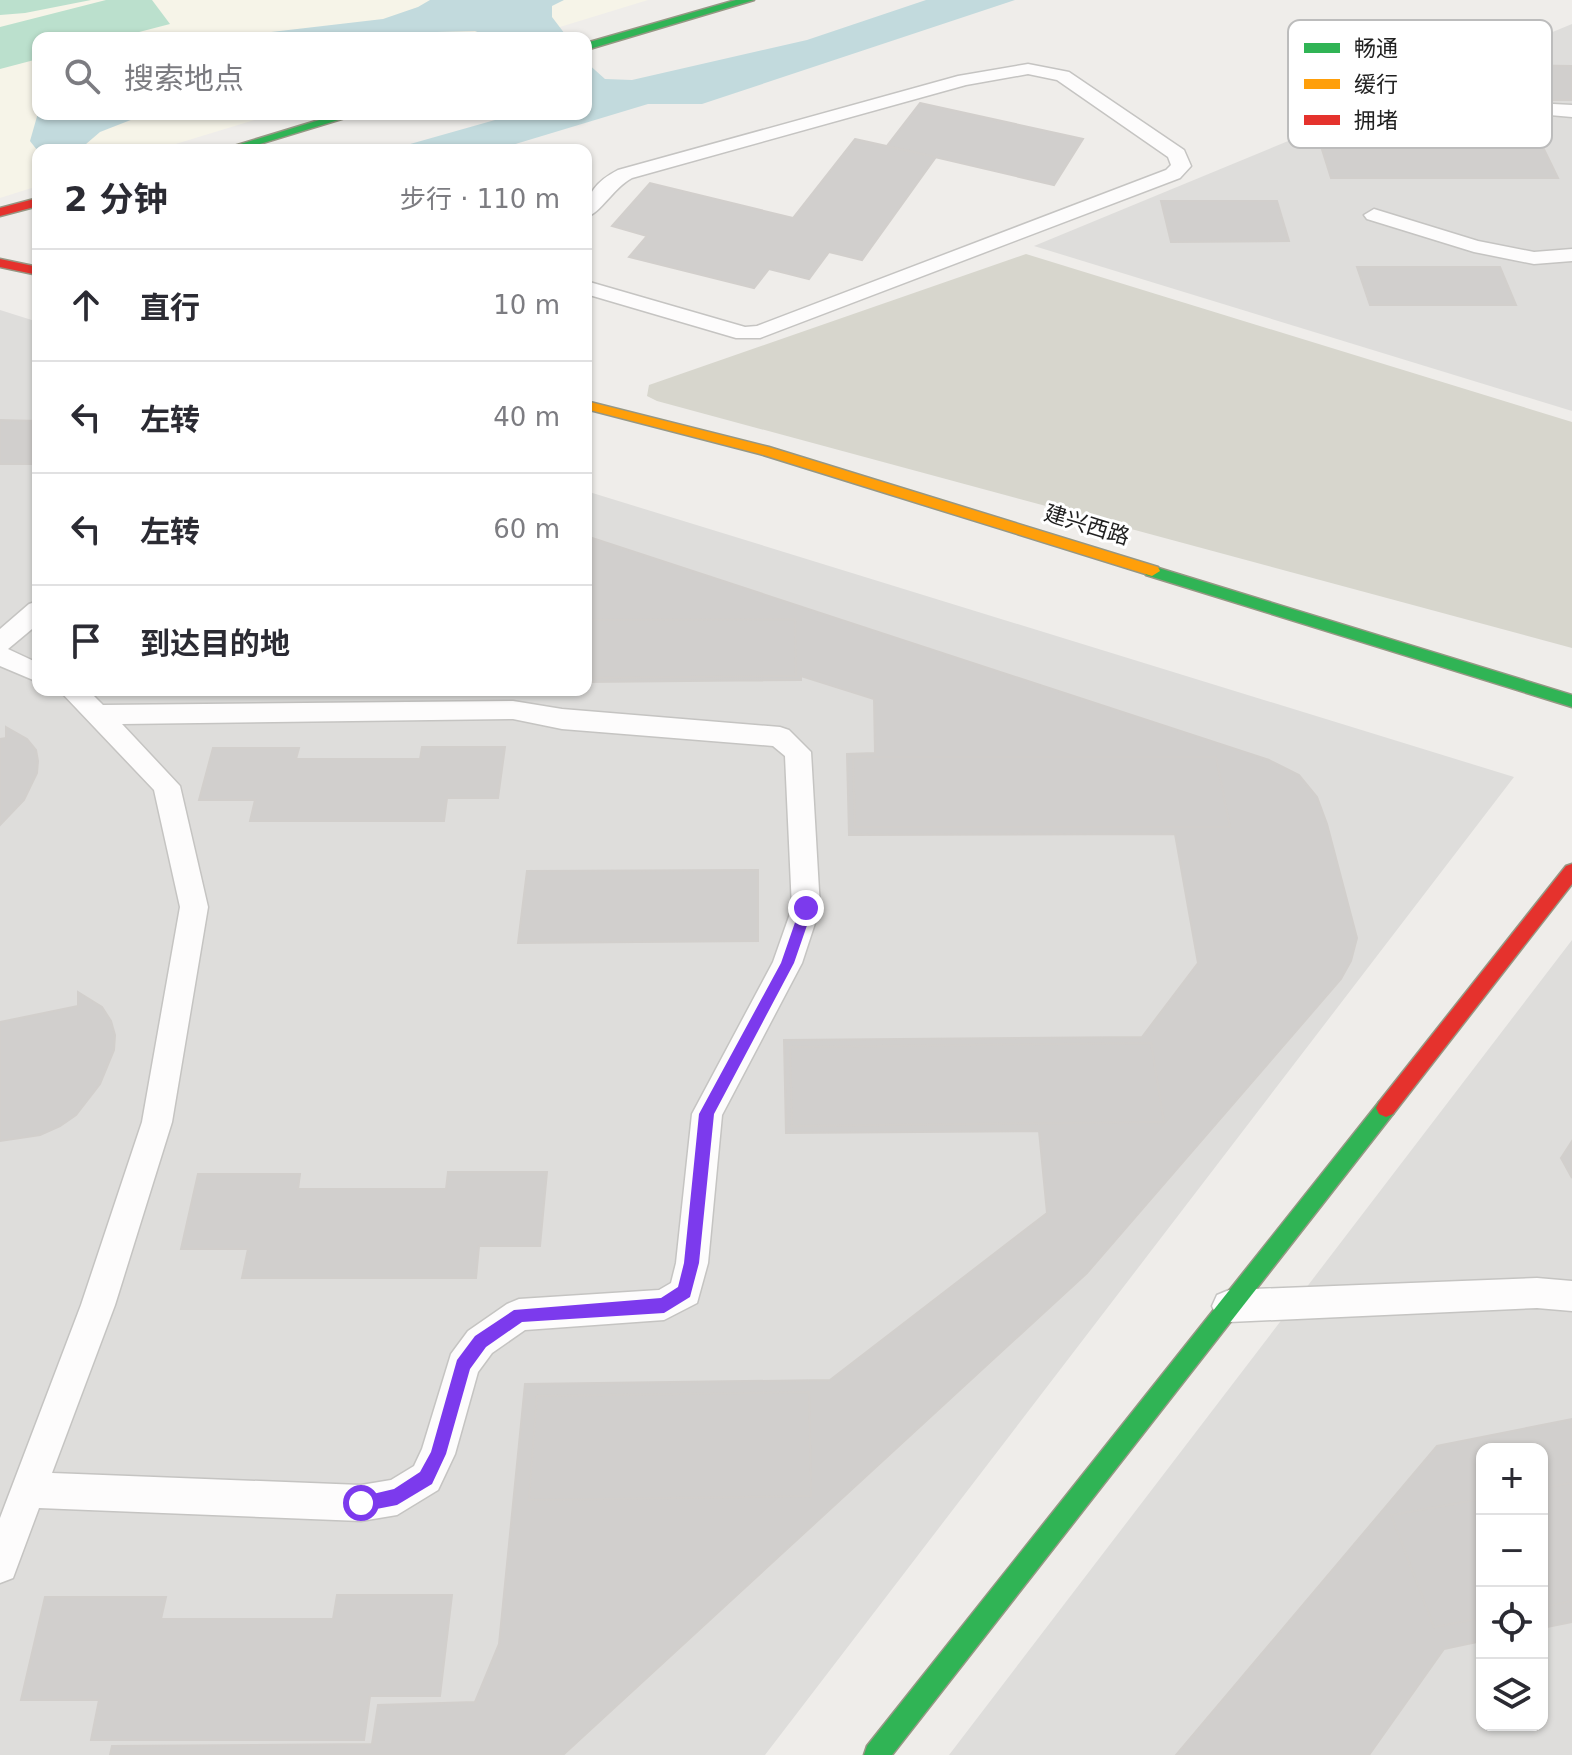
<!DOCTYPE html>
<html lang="zh">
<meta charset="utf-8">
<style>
:root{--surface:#fff;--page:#f2f2f3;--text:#2b2b33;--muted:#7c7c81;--line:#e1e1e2}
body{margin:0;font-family:"DejaVu Sans","Noto Sans SC",sans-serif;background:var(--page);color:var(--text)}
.controls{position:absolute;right:24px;bottom:24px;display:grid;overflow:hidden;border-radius:16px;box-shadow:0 2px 6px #0004}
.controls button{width:72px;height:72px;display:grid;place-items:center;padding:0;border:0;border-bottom:2px solid var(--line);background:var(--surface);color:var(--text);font:40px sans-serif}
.stop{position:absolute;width:24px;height:24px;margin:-18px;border:6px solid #7c3aed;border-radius:50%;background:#fff}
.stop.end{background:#7c3aed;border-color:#fff;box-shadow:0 2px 8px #0008}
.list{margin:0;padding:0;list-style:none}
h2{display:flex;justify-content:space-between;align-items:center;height:104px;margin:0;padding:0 32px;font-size:34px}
h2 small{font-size:26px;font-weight:400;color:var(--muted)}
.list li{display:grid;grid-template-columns:52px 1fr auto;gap:24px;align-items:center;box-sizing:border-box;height:112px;padding:0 32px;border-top:2px solid var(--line)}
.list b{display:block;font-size:30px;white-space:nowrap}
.list em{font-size:26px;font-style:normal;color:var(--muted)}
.icon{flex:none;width:44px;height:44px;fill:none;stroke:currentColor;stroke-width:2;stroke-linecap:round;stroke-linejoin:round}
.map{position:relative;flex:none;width:1572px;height:1755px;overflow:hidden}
.search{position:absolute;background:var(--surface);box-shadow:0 2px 6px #0004;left:32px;top:32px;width:560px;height:88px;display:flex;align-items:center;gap:20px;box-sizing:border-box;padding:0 28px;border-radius:16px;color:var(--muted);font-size:30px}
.panel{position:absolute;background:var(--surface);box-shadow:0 2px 6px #0004;left:32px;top:144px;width:560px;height:552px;border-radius:16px}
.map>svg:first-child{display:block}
</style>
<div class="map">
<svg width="1572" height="1755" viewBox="0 0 1572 1755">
<rect width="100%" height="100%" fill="#efedea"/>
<g fill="#dedddb" fill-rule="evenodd">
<polygon points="1572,24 1572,411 1034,246"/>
<polygon points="0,310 38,322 38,690 586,690 586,491 1514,777 765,1755 0,1755"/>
<path d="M1572 940V1755H949ZM1482 1449H1542V1725H1482Z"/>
</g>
<polygon fill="#f6f4e8" points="0,0 648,0 524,38 38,38 38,114 274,114 156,150 38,150 38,186 0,198"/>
<polygon fill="#d7d6cd" points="1026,254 1572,422 1572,648 657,401 647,396 649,385"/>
<g fill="#bbe0cd">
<polygon points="0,0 91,0 25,13 0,15"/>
<polygon points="106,0 152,0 170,24 116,38 38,38 38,59 0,69 0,27"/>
</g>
<g fill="#c2dadd">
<polygon points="430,0 564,0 552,6 552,17 568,38 492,38 475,31 437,32 410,38 220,38 383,19 418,7"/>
<polygon points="926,0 1015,0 702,104 648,104 496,150 389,150 516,114 586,114 586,62 605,79 632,80 807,40"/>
<polygon points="38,113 38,114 146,114 100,132 86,144 62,150 37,150 30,141"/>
</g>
<g fill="#d1cfcd" stroke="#d2cfcc" stroke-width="2">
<polygon points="1502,65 1572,66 1572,100 1518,100"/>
<polygon points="920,103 1083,139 1054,185 887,146"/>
<polygon points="855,139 936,157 862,260 829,252 809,279 769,269 754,288 629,257 647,236 612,226 650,183 793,218"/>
<polygon points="1319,140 1540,141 1558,178 1331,178"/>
<polygon points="1161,201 1277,201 1289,241 1171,242"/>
<polygon points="1357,267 1500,267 1516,305 1370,305"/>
<polygon points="0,420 38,421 38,464 0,464"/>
<polygon points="586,536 1269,760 1299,775 1317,797 1327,824 1357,938 1351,961 1341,979 1087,1273 563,1755 110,1755 112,1746 372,1744 378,1705 475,1702 499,1644 525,1384 830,1380 1047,1213 1039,1131 786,1133 784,1040 1142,1037 1198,963 1175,834 849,835 847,754 875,753 874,699 801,676 801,680 586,682"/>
<polygon points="795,619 796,676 586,678 586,620"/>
<polygon points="6,727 27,739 36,750 38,761 37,773 24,800 0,825 0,739 6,738"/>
<polygon points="422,747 505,747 498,798 447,798 444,821 250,821 255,800 199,800 213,748 299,748 296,759 420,759"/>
<polygon points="853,757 1216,757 1230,827 855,827"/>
<polygon points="758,870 758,941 518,943 527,871"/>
<polygon points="78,992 102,1007 111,1021 115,1035 114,1050 100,1084 76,1115 60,1126 40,1135 0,1141 0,1022 78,1006"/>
<polygon points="1151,1043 1164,1122 792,1126 790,1047"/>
<polygon points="1572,1141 1572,1178 1561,1158"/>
<polygon points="448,1172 547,1172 540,1246 479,1246 476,1278 242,1278 248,1249 181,1249 198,1174 300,1174 298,1189 446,1189"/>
<polygon points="809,1392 811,1496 529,1500 537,1396"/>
<polygon points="1572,1419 1572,1622 1542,1628 1542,1449 1482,1449 1482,1641 1444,1649 1369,1755 1176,1755 1437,1446"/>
<polygon points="1572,1483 1572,1601 1542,1607 1542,1488"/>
<polygon points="1482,1499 1482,1618 1434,1627 1391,1515"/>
<polygon points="337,1595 452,1595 440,1696 370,1696 364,1740 91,1740 99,1700 21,1700 45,1597 166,1597 161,1619 333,1619"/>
</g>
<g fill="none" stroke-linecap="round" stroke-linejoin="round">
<g stroke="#c5c4c2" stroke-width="3">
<g id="lane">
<path d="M1028 64 1069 72 1184 150 1191 166 1180 178 760 338H736L586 294V281L745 327 757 326 1166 170 1171 165 1168 157 1057 80 1028 74 966 85 632 178C614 187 600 214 586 217 586 193 597 181 618 170L958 76Z"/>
<polygon points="1534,103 1572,105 1572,117 1527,113 1525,109 1527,105"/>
<polygon points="1374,209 1478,241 1534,252 1572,249 1572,261 1534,264 1474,252 1367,219 1364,215"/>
<polygon points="38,601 38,624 8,649 38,663 38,682 0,666 0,629 29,604"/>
<path d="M59 690H88L103 705 513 701 562 709 780 727 789 730 811 752 820 908 802 963 722 1115 708 1263 697 1303 664 1320 525 1330 492 1353 478 1372 455 1454 438 1490 397 1515 361 1521 39 1508 13 1578 0 1583V1518L81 1305 142 1122 180 907 154 790ZM513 719 562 729 773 746 785 756 792 908 773 962 692 1114 676 1263 671 1283 659 1290 519 1299 507 1304 468 1331 451 1354 422 1449 414 1466 391 1480 361 1485 52 1473 115 1305 172 1122 208 907 180 786 122 724Z"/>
<polygon points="1537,1278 1572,1281 1572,1311 1537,1308 1229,1322 1217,1317 1212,1306 1217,1295 1229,1290"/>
</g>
</g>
<g stroke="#969784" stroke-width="3">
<g id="fast">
<polygon points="736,0 754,0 586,50 586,43"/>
<polygon points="339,114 358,114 240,150 221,150"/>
<polygon points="1152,566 1572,695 1572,707 1146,575 1144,571"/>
<polygon points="1386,1099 1393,1102 1396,1108 1393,1114 892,1755 864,1755 867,1746 1379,1102"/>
</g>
</g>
<g stroke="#969784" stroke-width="3">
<polygon id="slow" points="586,401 769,447 1158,567 1160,571 1152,576 760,454 586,409"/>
</g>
<g stroke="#969784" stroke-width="3">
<g id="jam">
<polygon points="38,198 38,206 0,216 0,208"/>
<polygon points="0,259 38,267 38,275 0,267"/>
<polygon points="1572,864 1572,884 1393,1114 1386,1117 1379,1114 1376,1108 1379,1102 1566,866"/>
</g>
</g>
<use href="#lane" fill="#fdfcfc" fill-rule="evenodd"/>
<use href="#fast" fill="#30b455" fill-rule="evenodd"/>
<use href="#slow" fill="#ff9f0a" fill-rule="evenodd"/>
<use href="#jam" fill="#e5322d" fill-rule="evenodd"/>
</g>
<polygon fill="#7c3aed" points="806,903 813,908 794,963 714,1114 699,1263 690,1297 664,1313 522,1322 486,1347 470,1369 446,1454 432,1484 397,1505 361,1512 356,1509 353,1503 356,1498 394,1489 420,1472 431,1452 457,1360 475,1336 514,1310 661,1298 678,1287 684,1263 699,1114 781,963 800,908"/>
<g text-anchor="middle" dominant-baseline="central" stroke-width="6" stroke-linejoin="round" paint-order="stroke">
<g font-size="22" fill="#212121" stroke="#fff">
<text transform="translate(1087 525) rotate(17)">建兴西路</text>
</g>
</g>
<rect x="1288" y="20" width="264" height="128" rx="12" fill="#fff" stroke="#bcbcbc" stroke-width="2"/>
<rect x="1304" y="43" width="36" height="10" fill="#30b455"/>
<rect x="1304" y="79" width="36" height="10" fill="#ff9f0a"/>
<rect x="1304" y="115" width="36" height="10" fill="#e5322d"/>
<g font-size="22" fill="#212121">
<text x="1354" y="56">畅通</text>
<text x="1354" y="92">缓行</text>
<text x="1354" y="128">拥堵</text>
</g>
</svg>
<div class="controls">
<button>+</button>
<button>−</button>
<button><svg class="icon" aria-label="locate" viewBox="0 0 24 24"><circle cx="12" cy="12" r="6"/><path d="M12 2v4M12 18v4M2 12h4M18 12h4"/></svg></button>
<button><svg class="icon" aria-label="layers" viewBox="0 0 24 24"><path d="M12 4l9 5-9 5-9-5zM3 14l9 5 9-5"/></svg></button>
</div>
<div class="stop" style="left:361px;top:1503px"></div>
<div class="stop end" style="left:806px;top:908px"></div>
<div class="search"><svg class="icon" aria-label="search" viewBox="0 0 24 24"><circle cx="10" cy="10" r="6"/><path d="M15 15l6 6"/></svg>搜索地点</div>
<section class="panel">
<h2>2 分钟<small>步行 · 110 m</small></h2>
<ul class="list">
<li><svg class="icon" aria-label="ahead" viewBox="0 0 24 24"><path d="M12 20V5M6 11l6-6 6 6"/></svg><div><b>直行</b></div><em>10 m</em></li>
<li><svg class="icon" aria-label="left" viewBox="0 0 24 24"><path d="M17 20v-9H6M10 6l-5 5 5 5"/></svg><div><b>左转</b></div><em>40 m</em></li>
<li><svg class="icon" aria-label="left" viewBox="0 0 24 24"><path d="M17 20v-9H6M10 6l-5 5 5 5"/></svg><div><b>左转</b></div><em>60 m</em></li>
<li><svg class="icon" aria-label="arrive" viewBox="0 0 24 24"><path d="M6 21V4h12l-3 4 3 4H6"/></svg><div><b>到达目的地</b></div></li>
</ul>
</section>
</div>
